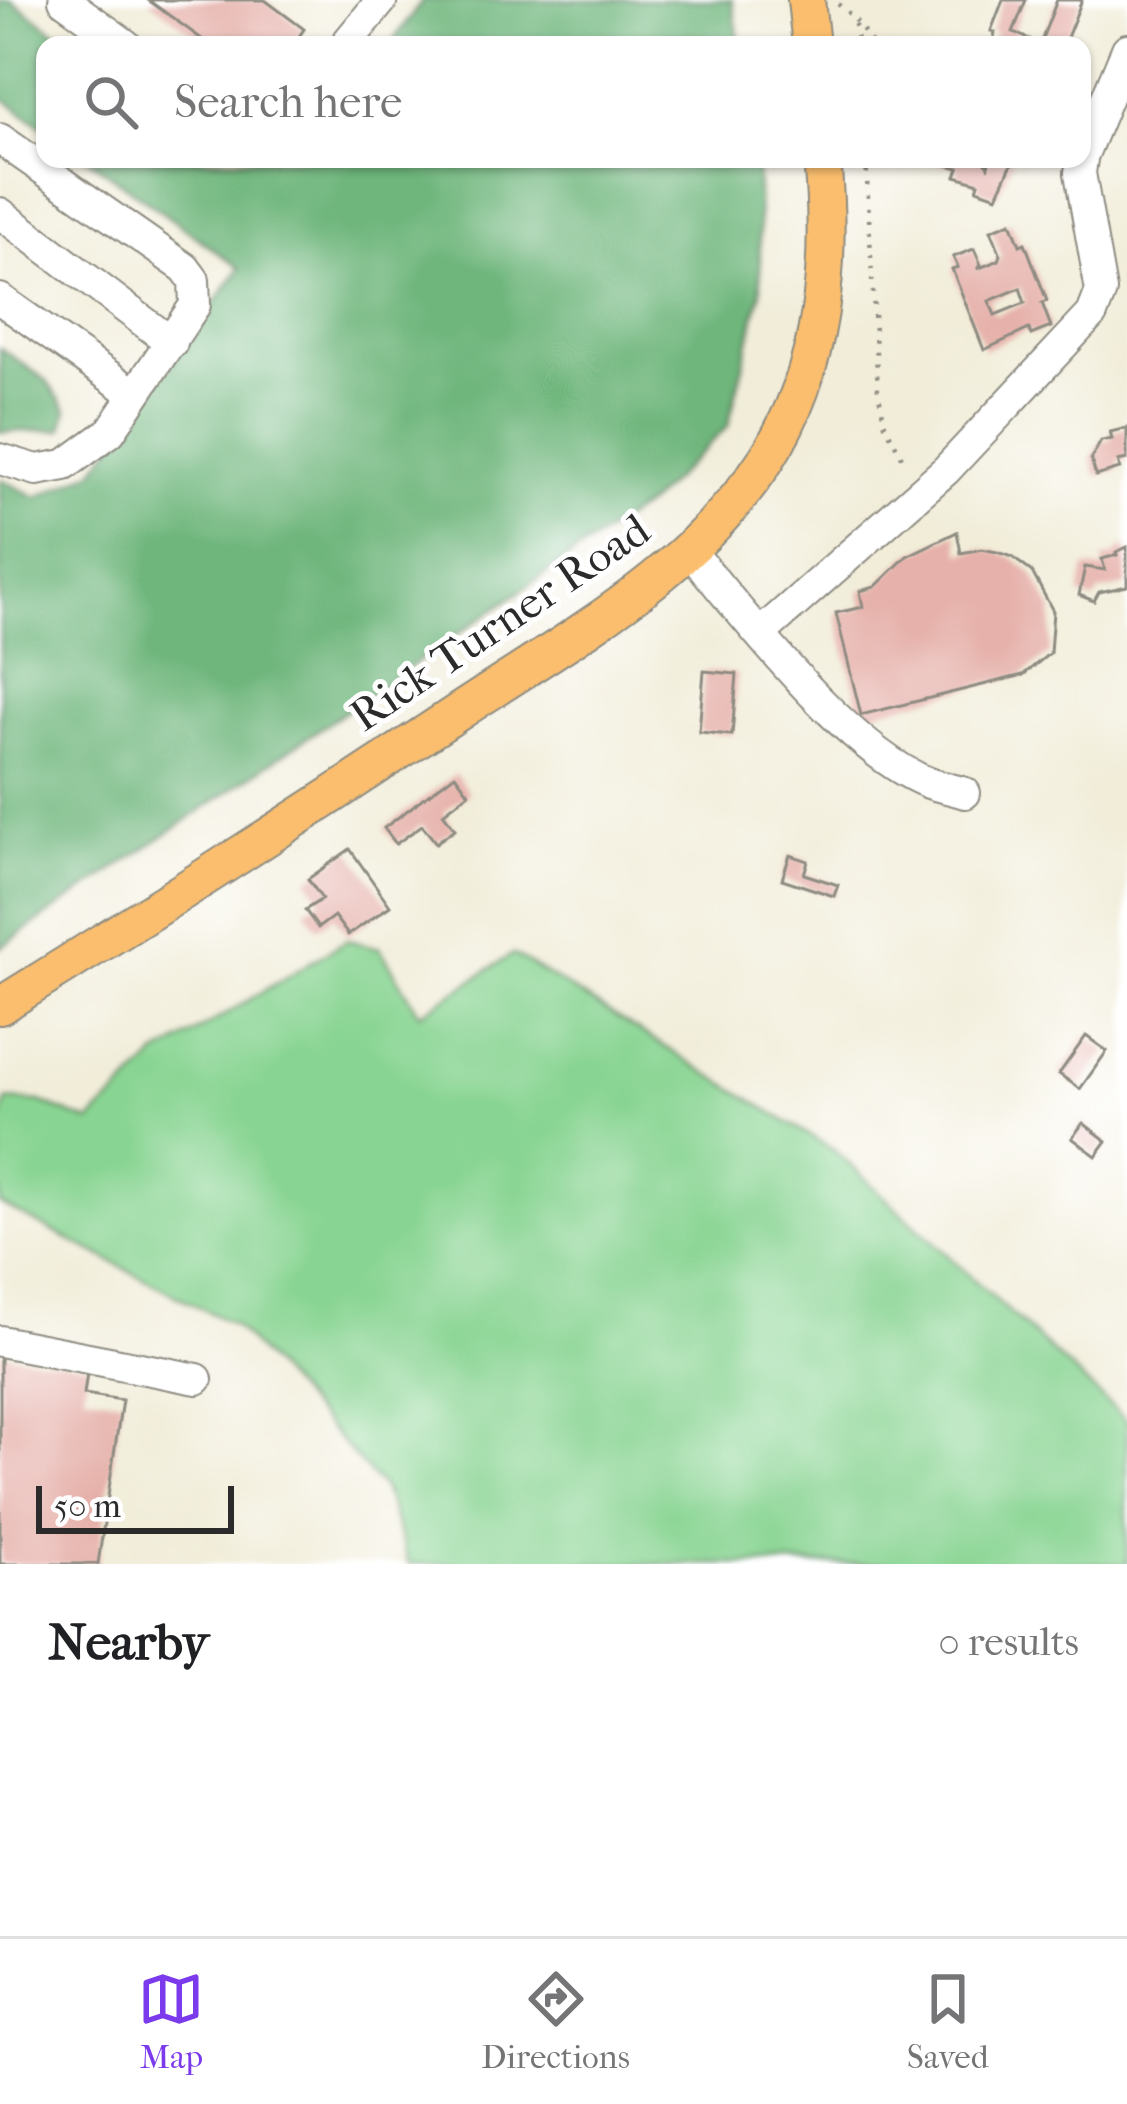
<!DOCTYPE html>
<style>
:root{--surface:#fff;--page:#f6f6f6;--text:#202124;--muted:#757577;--line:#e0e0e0;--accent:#7c3aed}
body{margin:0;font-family:"IM FELL French Canon",serif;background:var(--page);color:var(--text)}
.scale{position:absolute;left:36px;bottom:30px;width:198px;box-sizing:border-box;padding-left:12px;border:6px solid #2b2b2b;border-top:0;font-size:33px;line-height:42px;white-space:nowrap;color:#2b2b2b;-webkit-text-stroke:9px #fff;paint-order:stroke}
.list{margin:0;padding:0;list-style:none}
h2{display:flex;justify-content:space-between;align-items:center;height:156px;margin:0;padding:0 48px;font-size:51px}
h2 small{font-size:39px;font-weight:400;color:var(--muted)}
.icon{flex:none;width:66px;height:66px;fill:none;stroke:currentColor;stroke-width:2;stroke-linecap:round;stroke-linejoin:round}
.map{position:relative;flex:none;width:1127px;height:1564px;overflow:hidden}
.search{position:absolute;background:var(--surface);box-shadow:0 3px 9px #0004;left:36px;right:36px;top:36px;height:132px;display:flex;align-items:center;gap:30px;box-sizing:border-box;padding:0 42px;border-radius:24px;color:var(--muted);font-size:45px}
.sheet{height:372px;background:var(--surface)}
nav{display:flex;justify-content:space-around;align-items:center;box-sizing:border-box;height:168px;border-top:3px solid var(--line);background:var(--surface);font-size:33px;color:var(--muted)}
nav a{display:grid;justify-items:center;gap:6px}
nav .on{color:var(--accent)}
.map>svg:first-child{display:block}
</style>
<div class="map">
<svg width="1127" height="1564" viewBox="0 0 1127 1564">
<rect width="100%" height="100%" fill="#fff"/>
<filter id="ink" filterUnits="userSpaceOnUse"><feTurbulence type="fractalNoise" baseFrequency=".00833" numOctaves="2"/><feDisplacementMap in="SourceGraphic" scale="24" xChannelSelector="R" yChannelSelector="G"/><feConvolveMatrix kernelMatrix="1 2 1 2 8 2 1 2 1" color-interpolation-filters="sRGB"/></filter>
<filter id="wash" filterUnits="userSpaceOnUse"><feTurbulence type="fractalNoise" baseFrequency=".004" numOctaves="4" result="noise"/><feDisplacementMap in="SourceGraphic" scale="48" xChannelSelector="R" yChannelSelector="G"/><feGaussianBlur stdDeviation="2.7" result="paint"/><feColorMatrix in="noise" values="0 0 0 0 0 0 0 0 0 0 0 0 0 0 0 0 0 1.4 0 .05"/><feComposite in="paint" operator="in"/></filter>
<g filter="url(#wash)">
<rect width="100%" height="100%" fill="#f1edd9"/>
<polygon fill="#88d492" stroke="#5a805e" stroke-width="3" points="347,940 380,948 420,1014 513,954 835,1151 1127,1421 1127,1564 409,1564 383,1488 234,1325 0,1204 0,1123 7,1100 40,1102 90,1122 157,1056"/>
<g fill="#6eb67c" stroke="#4c7054" stroke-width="3">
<polygon points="0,0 11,0 74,45 45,45 45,128 0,96"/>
<polygon points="423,0 732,0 740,45 390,45"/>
<polygon points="88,159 757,159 761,292 728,426 649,503 0,948 0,479 37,497 94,471 240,268"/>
<polygon points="0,348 46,380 67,410 62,430 0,432"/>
</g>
<g id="blocks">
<g fill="#e6b1aa" fill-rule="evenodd">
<polygon points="148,0 265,0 304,29 293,45 210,45"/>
<polygon points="1003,0 1026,0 1013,32 1040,44 1057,0 1082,0 1064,45 993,45 995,32 991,31"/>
<polygon points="939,159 984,159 988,166 990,159 1014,159 997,196 977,189 979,183 956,176 959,168 938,163"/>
<path d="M1011 222 1020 245 1025 243 1047 301 1042 303 1051 327 1031 335 1029 329 984 350 952 269 958 267 953 257 974 249 981 265 977 269 999 260 1001 255 991 230ZM1020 288 1025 303 995 315 989 301Z"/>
<polygon points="1127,428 1127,459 1118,461 1120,469 1096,476 1091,459 1101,441 1112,439 1110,432"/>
<polygon points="957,532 961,553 982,549 997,552 1012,557 1032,572 1053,611 1050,653 1023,675 861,715 836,613 863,607 860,591 875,587 907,556"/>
<polygon points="1127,547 1127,586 1099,592 1094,601 1079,595 1085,567 1105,570 1102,559 1117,555 1116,552"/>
<polygon points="704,671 737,674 732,735 699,732"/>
<polygon points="455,774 469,793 443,813 455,829 436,843 422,825 396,844 384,828"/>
<polygon points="350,849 390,906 348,935 334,916 318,928 305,910 322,899 308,879"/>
<polygon points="790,855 808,861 804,874 838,885 834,896 782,879"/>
<polygon points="1086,1036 1107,1051 1080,1089 1059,1074"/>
<polygon points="1083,1123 1107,1141 1096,1156 1072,1138"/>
<polygon points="0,1353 88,1365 84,1394 122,1400 98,1564 0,1564"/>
</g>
</g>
</g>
<g filter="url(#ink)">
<use href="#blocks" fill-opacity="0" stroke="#8e8c82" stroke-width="3"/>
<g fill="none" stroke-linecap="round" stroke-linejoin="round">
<g stroke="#8e8c82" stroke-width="34">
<g id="minor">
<polyline points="64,0 126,45"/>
<polyline points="345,45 382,0"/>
<polyline points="0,139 185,268 194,280 195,305 110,432 65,465 37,470 0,459"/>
<polyline points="1082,157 1127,49"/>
<polyline points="0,213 172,343"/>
<polyline points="0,299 133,393"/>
<path d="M690 551C747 619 848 752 929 783 940 787 953 789 965 793"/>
<polyline points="761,633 946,470 1092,314 1101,291 1080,173 1082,159"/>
<polyline points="0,1341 197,1379"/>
</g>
</g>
<g stroke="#8e8c82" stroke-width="40">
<g id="major">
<polyline points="806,0 811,45"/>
<path d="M0 1006C155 910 308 812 460 711 570 638 694 572 767 458 824 368 832 262 822 159"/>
</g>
</g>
<g stroke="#8e8c82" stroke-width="4.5" stroke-dasharray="3 9" stroke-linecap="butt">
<polyline points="838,4 854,18 873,45"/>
<polyline points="855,24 857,45"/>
<polyline points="866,159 878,391 885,424 906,465"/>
</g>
<use href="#minor" stroke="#fff" stroke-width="30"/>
<use href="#major" stroke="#fabe6e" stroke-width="36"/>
</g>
</g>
<g text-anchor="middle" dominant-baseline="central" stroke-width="10" stroke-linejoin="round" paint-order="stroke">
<g font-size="45" fill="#2b2b2b" stroke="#fff">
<text transform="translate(500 623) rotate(-34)">Rick Turner Road</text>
</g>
</g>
</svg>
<div class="scale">50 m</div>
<div class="search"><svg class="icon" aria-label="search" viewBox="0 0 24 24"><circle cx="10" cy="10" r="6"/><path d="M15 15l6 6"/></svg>Search here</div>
</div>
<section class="sheet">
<h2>Nearby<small>0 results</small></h2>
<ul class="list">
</ul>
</section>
<nav>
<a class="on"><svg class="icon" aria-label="map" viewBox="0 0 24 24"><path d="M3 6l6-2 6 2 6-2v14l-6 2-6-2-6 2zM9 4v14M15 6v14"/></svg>Map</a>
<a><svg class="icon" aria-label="directions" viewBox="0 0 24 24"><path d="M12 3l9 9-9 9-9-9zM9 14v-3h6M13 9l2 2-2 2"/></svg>Directions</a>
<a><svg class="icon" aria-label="saved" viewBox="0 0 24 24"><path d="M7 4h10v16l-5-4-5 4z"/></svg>Saved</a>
</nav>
